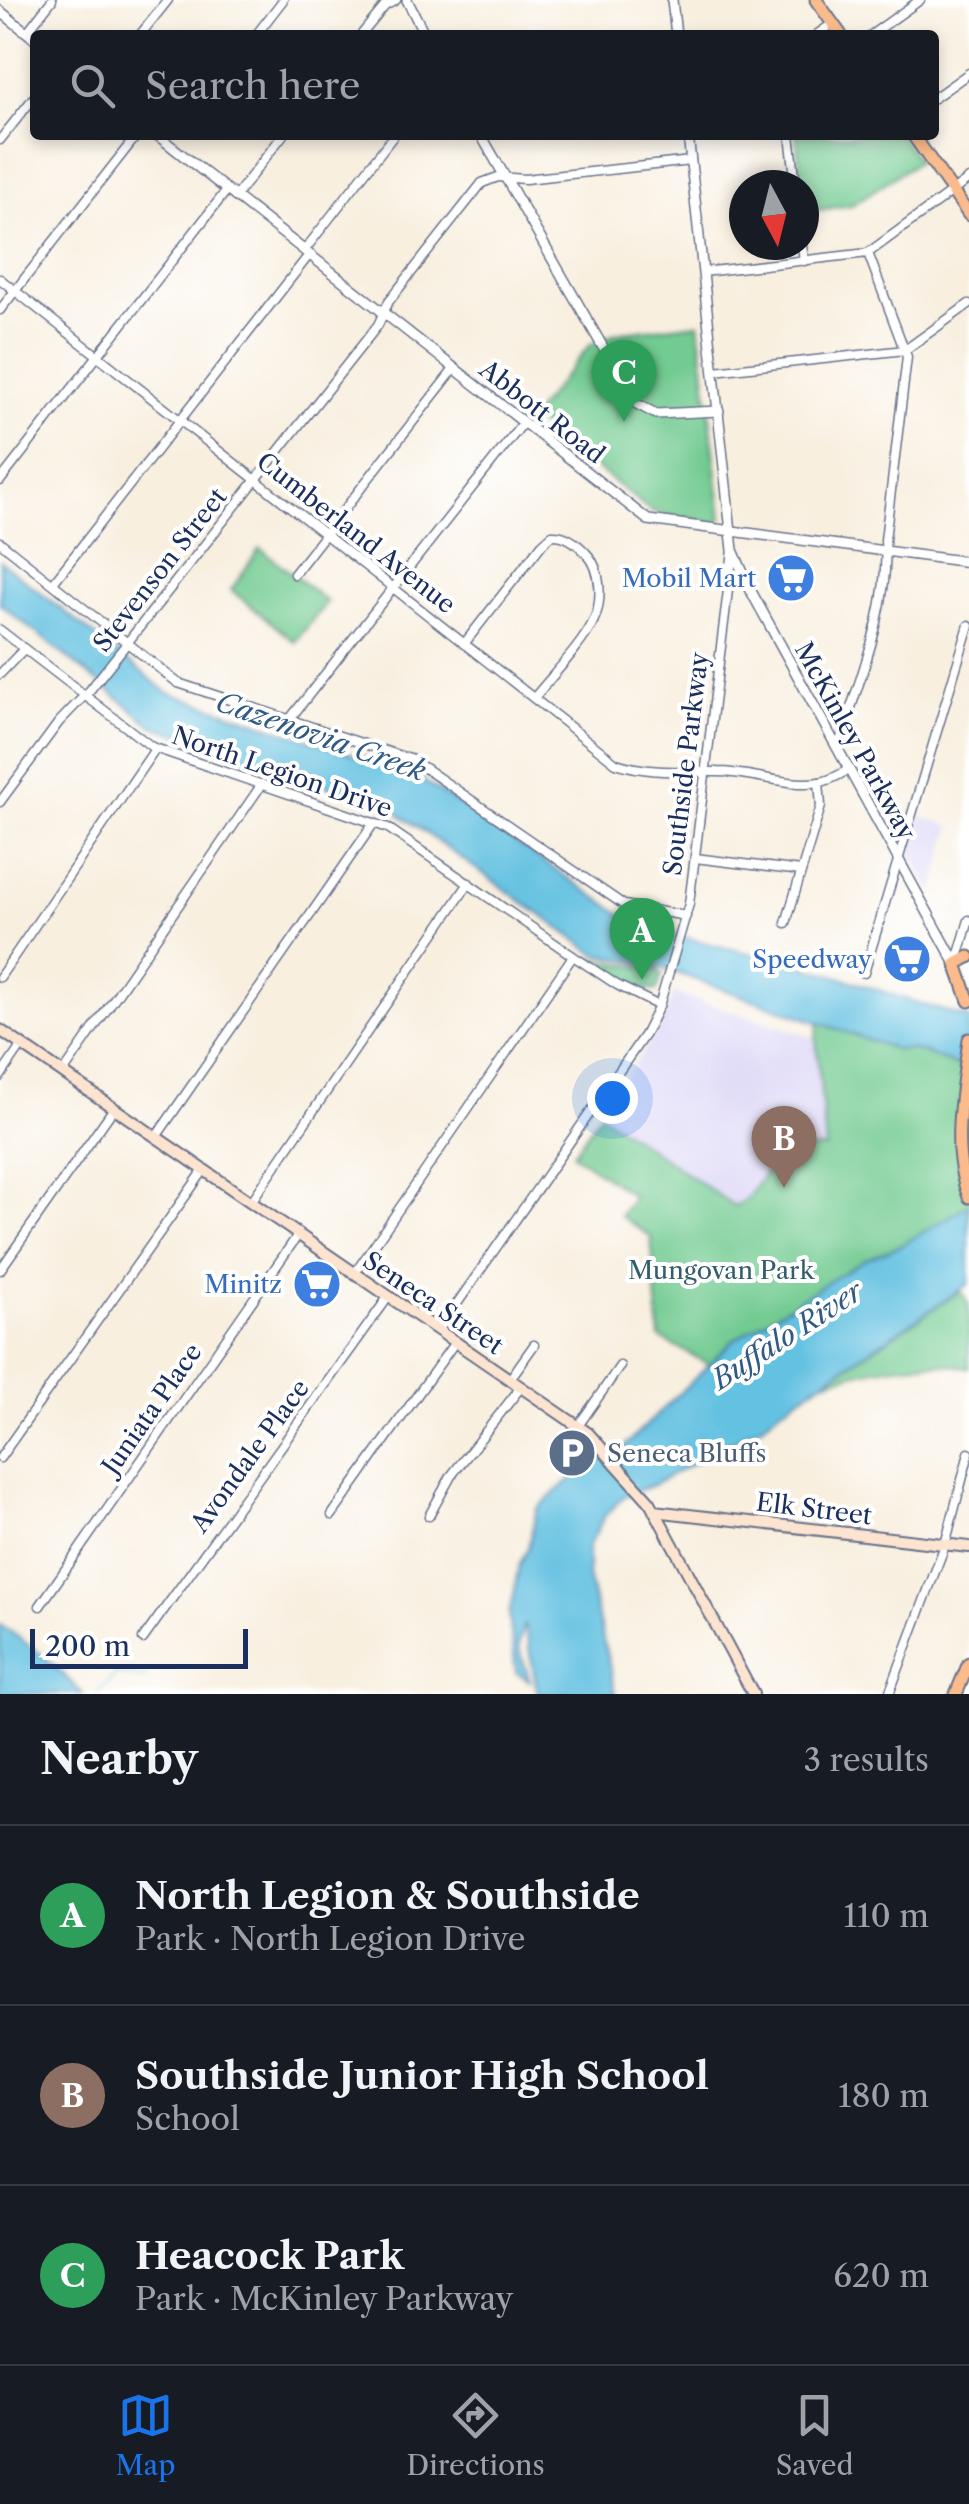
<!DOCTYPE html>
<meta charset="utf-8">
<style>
:root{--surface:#171b24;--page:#242831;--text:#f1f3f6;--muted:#9ea1a6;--line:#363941;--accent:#1a73e8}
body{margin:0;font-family:"Libre Caslon Text",serif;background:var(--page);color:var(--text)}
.compass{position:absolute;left:729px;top:170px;width:90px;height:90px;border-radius:50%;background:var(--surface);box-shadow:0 5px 15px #0003;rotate:173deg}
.scale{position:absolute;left:30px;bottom:25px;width:218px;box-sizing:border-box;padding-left:10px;border:5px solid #1b2f5e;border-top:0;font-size:28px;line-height:35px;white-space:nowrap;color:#1b2f5e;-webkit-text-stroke:8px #fff;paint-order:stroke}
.you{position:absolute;left:612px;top:1098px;width:35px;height:35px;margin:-25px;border:8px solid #fff;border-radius:50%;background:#1a73e8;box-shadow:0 0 0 15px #1a73e833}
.badge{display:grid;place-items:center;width:65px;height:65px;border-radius:50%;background:var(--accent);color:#fff;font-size:32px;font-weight:700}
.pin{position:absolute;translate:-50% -82px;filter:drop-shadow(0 2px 5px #0008)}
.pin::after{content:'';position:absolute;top:52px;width:35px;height:30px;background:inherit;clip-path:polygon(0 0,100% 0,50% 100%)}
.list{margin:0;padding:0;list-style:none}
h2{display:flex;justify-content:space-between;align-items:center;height:130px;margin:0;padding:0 40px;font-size:42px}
h2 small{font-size:32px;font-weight:400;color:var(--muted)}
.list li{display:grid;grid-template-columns:65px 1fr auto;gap:30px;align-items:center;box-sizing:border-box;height:180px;padding:0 40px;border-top:2px solid var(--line)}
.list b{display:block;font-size:38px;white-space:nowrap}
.list p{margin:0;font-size:32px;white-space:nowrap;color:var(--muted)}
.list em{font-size:32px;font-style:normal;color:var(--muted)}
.icon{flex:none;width:55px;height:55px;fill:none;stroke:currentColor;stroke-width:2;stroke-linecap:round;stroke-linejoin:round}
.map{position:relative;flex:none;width:969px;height:1694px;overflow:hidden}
.search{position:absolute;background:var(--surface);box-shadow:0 5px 15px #0003;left:30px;right:30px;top:30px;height:110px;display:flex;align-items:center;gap:25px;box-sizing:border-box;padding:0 35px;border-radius:10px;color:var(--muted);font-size:38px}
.sheet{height:670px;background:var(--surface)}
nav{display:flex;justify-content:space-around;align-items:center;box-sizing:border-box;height:140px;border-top:2px solid var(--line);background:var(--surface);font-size:28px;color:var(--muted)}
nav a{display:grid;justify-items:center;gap:5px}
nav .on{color:var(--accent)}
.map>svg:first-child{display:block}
</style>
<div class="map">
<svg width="969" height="1694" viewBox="0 0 969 1694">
<rect width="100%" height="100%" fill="#fff"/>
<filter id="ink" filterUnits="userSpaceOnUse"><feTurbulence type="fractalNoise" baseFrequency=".01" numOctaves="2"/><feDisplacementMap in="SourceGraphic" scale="20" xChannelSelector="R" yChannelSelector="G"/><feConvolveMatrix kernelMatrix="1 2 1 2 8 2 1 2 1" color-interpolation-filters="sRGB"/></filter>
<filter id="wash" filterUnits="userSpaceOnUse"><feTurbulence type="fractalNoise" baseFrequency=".0048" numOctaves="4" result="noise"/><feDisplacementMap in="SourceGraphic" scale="40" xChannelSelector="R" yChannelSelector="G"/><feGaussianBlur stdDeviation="2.25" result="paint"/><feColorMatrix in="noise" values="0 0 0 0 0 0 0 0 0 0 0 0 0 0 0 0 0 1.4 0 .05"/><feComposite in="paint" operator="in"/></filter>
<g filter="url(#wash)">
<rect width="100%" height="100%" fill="#f8efdf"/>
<g fill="#dcd5f6">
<polygon points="920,816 952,826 933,894 909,850"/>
<polygon points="674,993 815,1038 897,1050 734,1340 710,1365 660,1338 656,1152 600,1114 661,1026"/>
</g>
<g fill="#72cb91" stroke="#467d78" stroke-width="2.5">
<polygon points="796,135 900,135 918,161 852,205 804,212 804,185 801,185"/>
<polygon points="699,323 722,518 718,524 652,512 531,417 590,345 616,333"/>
<polygon points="260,548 327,602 295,642 231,590"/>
<path d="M591 959 659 970 658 973 662 974 657 990C633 992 610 973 591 959Z"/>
<polygon points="819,1021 897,1050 912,1049 969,1070 969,1205 900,1246 864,1260 734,1340 710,1365 660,1338 651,1237 620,1216 633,1196 573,1154 600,1114 734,1206 747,1199 780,1151 826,1148 816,1038"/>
<path d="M961 1291 969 1305V1368C923 1357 870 1369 825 1381Z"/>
</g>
<g fill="#63c1e1" stroke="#3f78a0" stroke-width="2.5">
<path d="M0 561 167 692 413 774 626 917C684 942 745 950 806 967 861 982 913 1004 969 1018V1070L925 1053 911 1049 898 1050 863 1038 659 967 596 954 392 809 153 726 0 604Z"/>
<polygon points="969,1205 969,1284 777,1412 764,1424 653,1485 624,1496 606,1514 588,1547 588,1576 616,1694 538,1694 524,1624 518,1646 530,1681 516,1672 509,1615 519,1566 528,1548 537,1509 588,1464 624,1447 734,1340 864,1260 900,1246"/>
<polygon points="0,1624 45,1657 83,1694 0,1694"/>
</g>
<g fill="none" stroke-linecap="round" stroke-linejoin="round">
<polyline stroke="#63c1e1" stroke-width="2.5" points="97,1694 116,1674 147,1678"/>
</g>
</g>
<g filter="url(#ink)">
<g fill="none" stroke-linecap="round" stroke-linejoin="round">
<g stroke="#68728b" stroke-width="11">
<g id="minor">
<polyline points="27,32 52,0"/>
<polyline points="140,35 168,0"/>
<polyline points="256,35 283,0"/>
<polyline points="361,35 385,6 396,0"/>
<polyline points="816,35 832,24"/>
<polyline points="871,35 920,0"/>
<polyline points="934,98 969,73"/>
<polyline points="790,135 796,185"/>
<polyline points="0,140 35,96"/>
<polyline points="235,197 283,135"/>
<polyline points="802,245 804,261"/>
<polyline points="304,251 394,135"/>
<polyline points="703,272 868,253 969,179"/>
<path d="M0 279 616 763C649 774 684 771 718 772 751 772 786 787 820 782 830 781 839 775 848 770"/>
<polyline points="0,310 137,135"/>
<polyline points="714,371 905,350 969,304"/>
<polyline points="0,481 227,190"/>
<polyline points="0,542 178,683 413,760 624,905 686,916"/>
<polyline points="294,574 454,369"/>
<polyline points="53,583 309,255"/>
<polyline points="0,630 152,747 388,828 573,956 617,985 659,1006"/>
<path d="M464 644 542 544 552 535C566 534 577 543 586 553 602 569 603 602 593 622 583 644 550 678 534 698"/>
<polyline points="0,674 24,649"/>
<polyline points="289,720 523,423"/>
<path d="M838 748C858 681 890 611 885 540L907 357 868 253"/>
<polyline points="0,802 59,722 90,690 378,325 389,301 482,183 498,177 525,179 691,161"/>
<polyline points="695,858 801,871"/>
<polyline points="786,923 821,806 819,782"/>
<polyline points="956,964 969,920"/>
<polyline points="864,973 969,625"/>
<polyline points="0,977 155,749"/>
<polyline points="63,1073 262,784"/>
<polyline points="0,1077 22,1045"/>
<polyline points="156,1137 374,823"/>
<polyline points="251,1202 469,883"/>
<polyline points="0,1270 114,1108"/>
<polyline points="355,1273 573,956"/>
<polyline points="438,1331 645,1034 659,1006 689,904 733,550"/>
<polyline points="510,1379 534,1345"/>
<polyline points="578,1426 620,1366"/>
<polyline points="0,1458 204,1170"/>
<polyline points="332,1515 455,1342"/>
<polyline points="429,1516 451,1476 521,1387"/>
<polyline points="40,1606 298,1235"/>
<polyline points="143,1639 389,1296"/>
<polyline points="889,1694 945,1545 969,1453"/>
</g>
</g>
<g stroke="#68728b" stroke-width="12">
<g id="tertiary">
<polyline points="407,0 425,35"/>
<polyline points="672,0 676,35"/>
<polyline points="0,11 35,39"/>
<polyline points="157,135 648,520 969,562"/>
<polyline points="481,135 635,403 656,414 719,411"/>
<polyline points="688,135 733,550 752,593 956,964"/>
</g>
</g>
<g stroke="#68728b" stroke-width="14">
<g id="secondary">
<polyline points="0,1030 588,1433 650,1502 753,1694"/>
<polyline points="654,1511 969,1547"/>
</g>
</g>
<g stroke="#68728b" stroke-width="15">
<g id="primary">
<polyline points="816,0 841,35"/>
<polyline points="913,135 969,215"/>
<polyline points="969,957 956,964 969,1001"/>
<path d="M969 1039C963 1090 949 1147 969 1197"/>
<polyline points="956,1694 969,1663"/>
</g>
</g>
<use href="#minor" stroke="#fff" stroke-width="8"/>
<use href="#tertiary" stroke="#fff" stroke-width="9"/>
<use href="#secondary" stroke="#fde4d1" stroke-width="10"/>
<use href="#primary" stroke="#fbbb8c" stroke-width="11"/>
</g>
</g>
<defs>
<g id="supermarket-disc" transform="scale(2.5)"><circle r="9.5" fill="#3f7fe0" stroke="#fff"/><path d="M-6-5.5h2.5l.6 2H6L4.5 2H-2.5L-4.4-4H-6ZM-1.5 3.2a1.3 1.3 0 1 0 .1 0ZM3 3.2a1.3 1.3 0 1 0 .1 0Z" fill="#fff"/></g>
<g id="parking-disc" transform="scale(2.5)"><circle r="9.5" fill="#5c6f8a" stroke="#fff"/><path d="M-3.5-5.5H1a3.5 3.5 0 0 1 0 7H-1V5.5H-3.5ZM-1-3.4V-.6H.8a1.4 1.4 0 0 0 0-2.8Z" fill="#fff"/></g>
</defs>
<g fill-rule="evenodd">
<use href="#supermarket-disc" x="791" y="578"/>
<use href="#supermarket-disc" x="907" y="959"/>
<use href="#supermarket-disc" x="317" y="1284"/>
<use href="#parking-disc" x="572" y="1453"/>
</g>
<g text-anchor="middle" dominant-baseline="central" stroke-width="8" stroke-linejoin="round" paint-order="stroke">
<g font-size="25" fill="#1b2f5e" stroke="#fff">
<text transform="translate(542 412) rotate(38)">Abbott Road</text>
<text transform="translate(356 533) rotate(38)">Cumberland Avenue</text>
<text transform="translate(160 570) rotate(-52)">Stevenson Street</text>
<text transform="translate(855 741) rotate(61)">McKinley Parkway</text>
<text transform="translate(686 764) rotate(-83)">Southside Parkway</text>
<text transform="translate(282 772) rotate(19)">North Legion Drive</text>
<text transform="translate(433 1303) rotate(34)">Seneca Street</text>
<text transform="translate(152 1409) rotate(-55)">Juniata Place</text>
<text transform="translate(250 1456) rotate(-54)">Avondale Place</text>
<text transform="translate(814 1509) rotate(7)">Elk Street</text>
</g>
<g font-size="25" fill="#366cbe" stroke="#fff" text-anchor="end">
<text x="756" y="578">Mobil Mart</text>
<text x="872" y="959">Speedway</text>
<text x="282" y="1284">Minitz</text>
</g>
<g font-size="25" fill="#355e6d" stroke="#fff">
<text x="721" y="1270">Mungovan Park</text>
</g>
<g font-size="25" fill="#4e5e75" stroke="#fff" text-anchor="start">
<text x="607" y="1453">Seneca Bluffs</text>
</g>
<g font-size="28" font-style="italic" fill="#315b85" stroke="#fff">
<text transform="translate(321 736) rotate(19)">Cazenovia Creek</text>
<text transform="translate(787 1335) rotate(-33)">Buffalo River</text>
</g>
</g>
</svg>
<svg class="compass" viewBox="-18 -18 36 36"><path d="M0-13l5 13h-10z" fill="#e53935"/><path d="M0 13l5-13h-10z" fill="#9ea1a6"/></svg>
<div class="scale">200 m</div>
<div class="you"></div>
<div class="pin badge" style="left:642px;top:980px;background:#2e9e5b">A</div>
<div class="pin badge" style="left:784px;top:1188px;background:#8d6e63">B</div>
<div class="pin badge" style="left:624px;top:422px;background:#2e9e5b">C</div>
<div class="search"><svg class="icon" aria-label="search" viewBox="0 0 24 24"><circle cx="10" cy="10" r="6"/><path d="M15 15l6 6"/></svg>Search here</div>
</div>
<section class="sheet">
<h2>Nearby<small>3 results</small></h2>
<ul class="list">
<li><span class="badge" style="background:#2e9e5b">A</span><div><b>North Legion &amp; Southside</b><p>Park · North Legion Drive</p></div><em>110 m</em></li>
<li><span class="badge" style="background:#8d6e63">B</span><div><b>Southside Junior High School</b><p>School</p></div><em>180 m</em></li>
<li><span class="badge" style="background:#2e9e5b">C</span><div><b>Heacock Park</b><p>Park · McKinley Parkway</p></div><em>620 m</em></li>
</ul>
</section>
<nav>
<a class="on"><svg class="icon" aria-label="map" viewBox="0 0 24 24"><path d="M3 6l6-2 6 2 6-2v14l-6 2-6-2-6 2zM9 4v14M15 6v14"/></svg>Map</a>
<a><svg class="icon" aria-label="directions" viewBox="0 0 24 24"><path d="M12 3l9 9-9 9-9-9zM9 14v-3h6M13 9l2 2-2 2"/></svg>Directions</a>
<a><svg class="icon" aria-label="saved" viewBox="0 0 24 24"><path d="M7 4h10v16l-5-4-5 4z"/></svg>Saved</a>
</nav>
